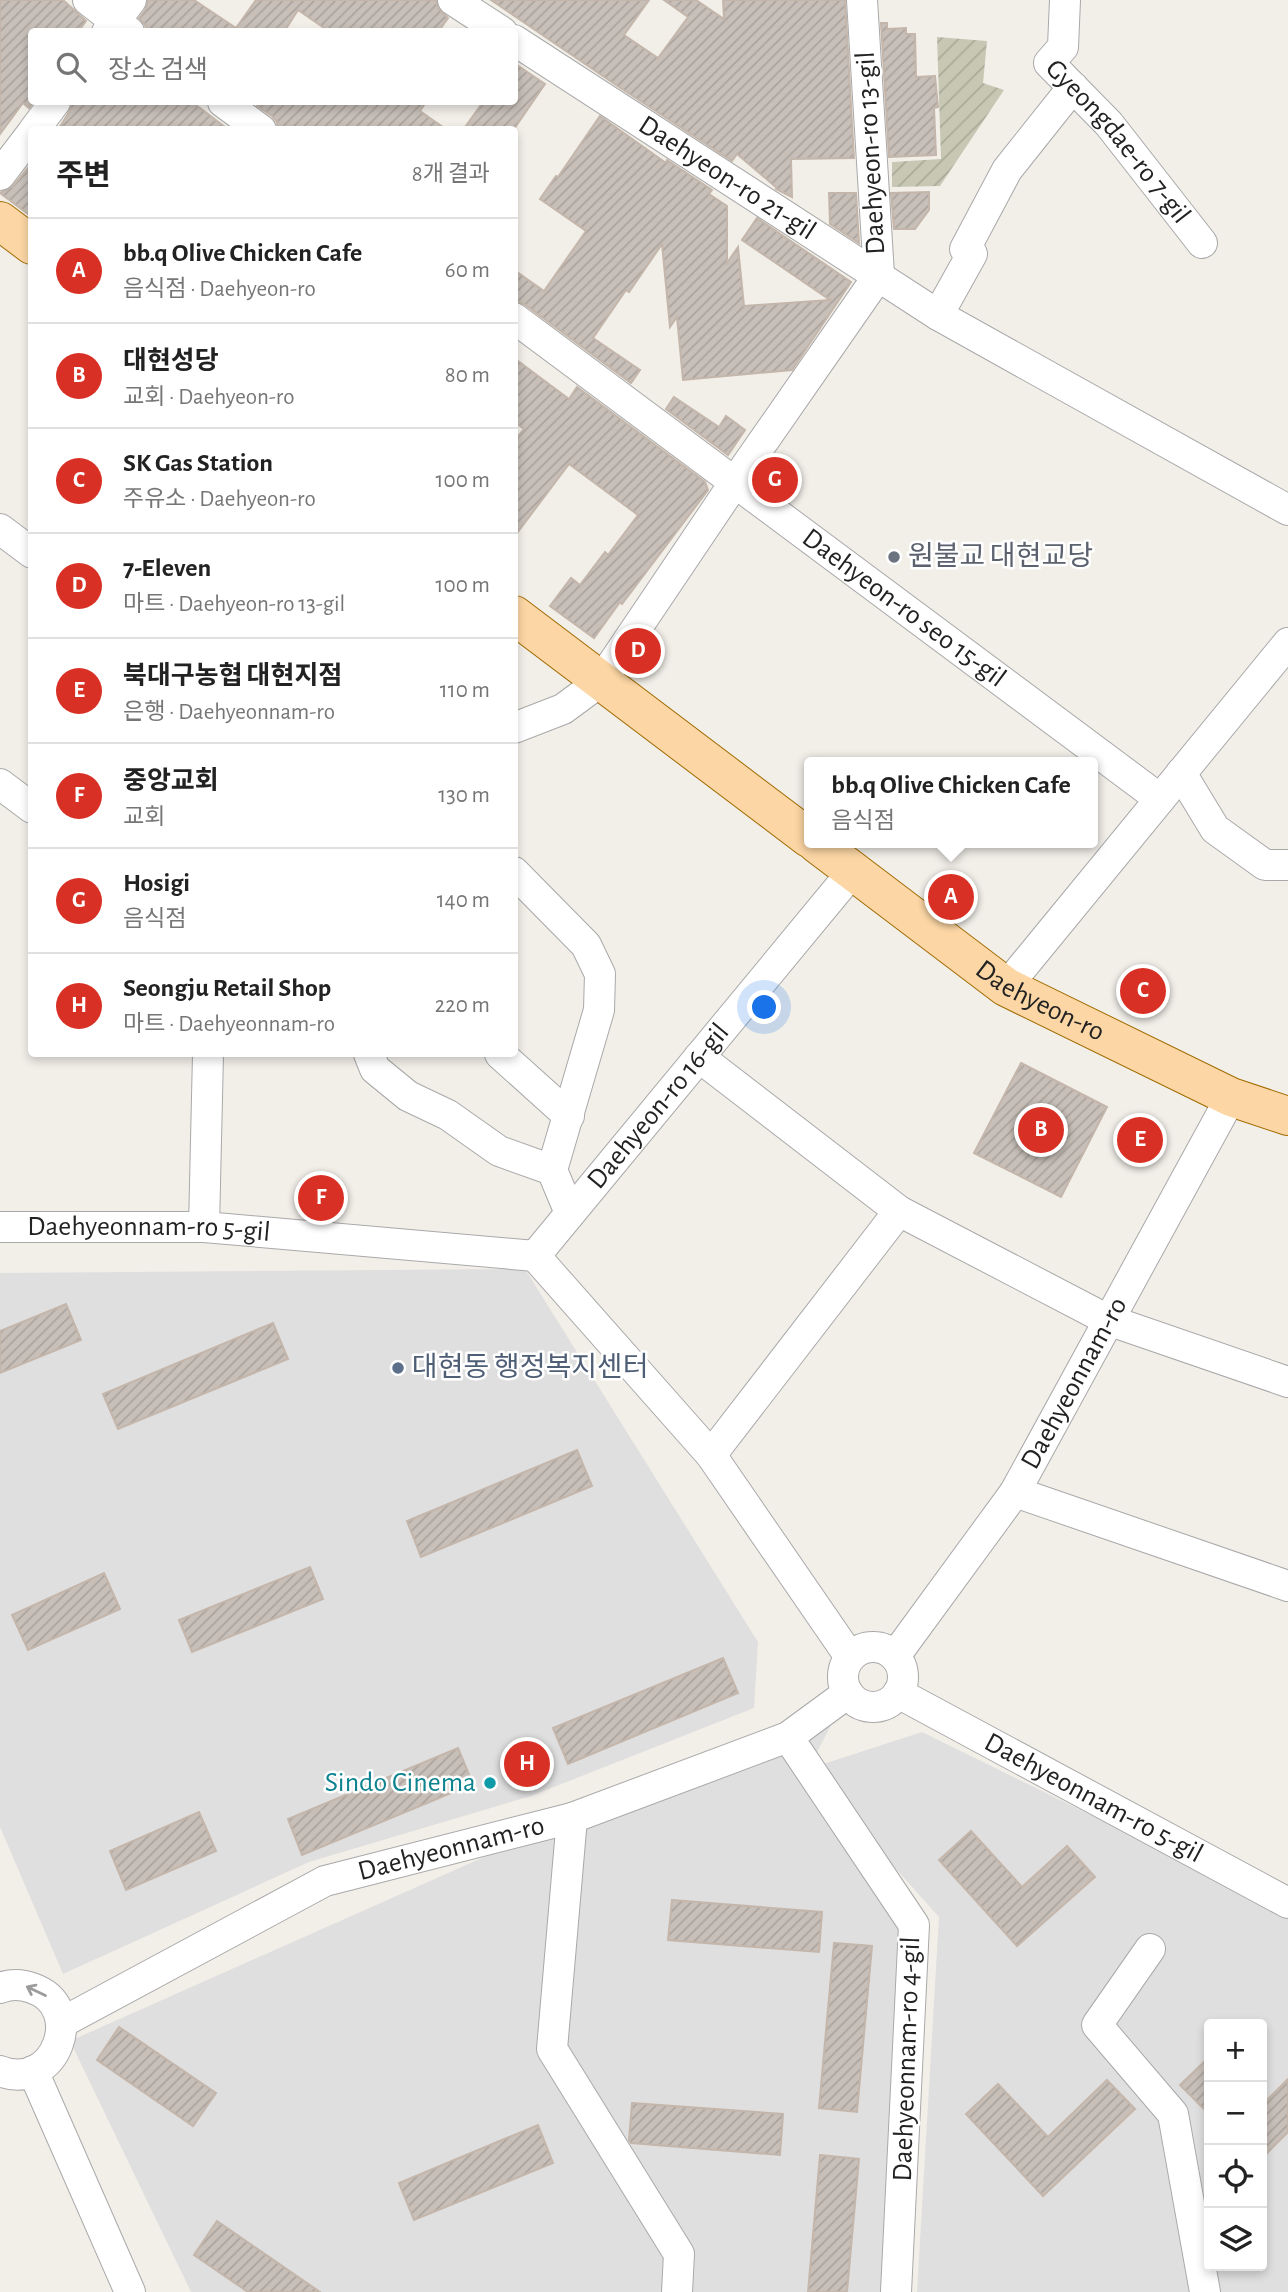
<!DOCTYPE html>
<html lang="ko">
<meta charset="utf-8">
<style>
:root{--surface:#fff;--page:#f2f2f2;--text:#222;--muted:#767676;--line:#e0e0e0;--accent:#d93025}
body{margin:0;font-family:"Alegreya Sans","Noto Sans KR",sans-serif;background:var(--page);color:var(--text)}
.controls{position:absolute;right:21px;bottom:21px;display:grid;overflow:hidden;border-radius:7px;box-shadow:0 4px 10px #0003}
.controls button{width:63px;height:63px;display:grid;place-items:center;padding:0;border:0;border-bottom:2px solid var(--line);background:var(--surface);color:var(--text);font:35px sans-serif}
.you{position:absolute;left:765px;top:1008px;width:24px;height:24px;margin:-18px;border:5px solid #fff;border-radius:50%;background:#1a73e8;box-shadow:0 0 0 10px #1a73e833}
.badge{display:grid;place-items:center;width:46px;height:46px;border-radius:50%;background:var(--accent);color:#fff;font-size:23px;font-weight:700}
.pin{position:absolute;translate:-50% -50%;border:4px solid #fff;box-shadow:0 2px 7px #0006}
.popup{position:absolute;left:804px;top:757px;width:294px;height:91px;box-sizing:border-box;display:grid;place-content:center;border-radius:7px;background:var(--surface);filter:drop-shadow(0 2px 5px #0005);font-size:23px;white-space:nowrap;color:var(--muted)}
.popup b{font-size:26px;color:var(--text)}
.popup::after{content:'';position:absolute;left:50%;top:100%;margin-left:-14px;border:14px solid transparent;border-top-color:var(--surface)}
.list{margin:0;padding:0;list-style:none}
h2{display:flex;justify-content:space-between;align-items:center;height:91px;margin:0;padding:0 28px;font-size:30px}
h2 small{font-size:23px;font-weight:400;color:var(--muted)}
.list li{display:grid;grid-template-columns:46px 1fr auto;gap:21px;align-items:center;box-sizing:border-box;height:105px;padding:0 28px;border-top:2px solid var(--line)}
.list b{display:block;font-size:26px;white-space:nowrap}
.list p{margin:0;font-size:23px;white-space:nowrap;color:var(--muted)}
.list em{font-size:23px;font-style:normal;color:var(--muted)}
.icon{flex:none;width:38px;height:38px;fill:none;stroke:currentColor;stroke-width:2;stroke-linecap:round;stroke-linejoin:round}
.map{position:relative;flex:none;width:1288px;height:2292px;overflow:hidden}
.search{position:absolute;background:var(--surface);box-shadow:0 4px 10px #0003;left:28px;top:28px;width:490px;height:77px;display:flex;align-items:center;gap:18px;box-sizing:border-box;padding:0 24px;border-radius:7px;color:var(--muted);font-size:26px}
.panel{position:absolute;background:var(--surface);box-shadow:0 4px 10px #0003;left:28px;top:126px;width:490px;height:931px;border-radius:7px}
.map>svg:first-child{display:block}
</style>
<div class="map">
<svg width="1288" height="2292" viewBox="0 0 1288 2292">
<defs>
<pattern id="construction-furrows" width="10" height="10" patternUnits="userSpaceOnUse" patternTransform="scale(1.75)"><rect width="10" height="10" fill="#c7c7b4"/><path d="M-1 1l2-2M0 10L10 0M9 11l2-2" fill="none" stroke="#abab9a"/></pattern>
<pattern id="building-hatch" width="6" height="6" patternUnits="userSpaceOnUse" patternTransform="scale(1.75)"><rect width="6" height="6" fill="#c7bfb8"/><path d="M-1 1l2-2M0 6l6-6M5 7l2-2" fill="none" stroke="#aba49e"/></pattern>
</defs>
<rect width="100%" height="100%" fill="#f2efe9"/>
<g fill="#e0dfdf" fill-rule="evenodd">
<polygon points="525,1269 758,1642 754,1708 531,1796 309,1862 63,1974 0,1827 0,1273"/>
<path d="M848 1693 808 1769 922 1732 1288 1912V2292H917L939 1917 813 1776 914 1925 881 2292H191L70 2041 572 1818 788 1737ZM1209 2024H1262V2266H1209Z"/>
</g>
<polygon fill="url(#construction-furrows)" points="937,37 987,41 983,83 1004,90 940,186 892,187 892,162 941,159"/>
<g fill="url(#building-hatch)" stroke="#c4b6ab" stroke-width="2">
<polygon points="0,0 63,0 86,21 78,32 32,32 32,102 33,102 29,108 23,103 0,134"/>
<polygon points="148,0 194,0 236,28 256,0 436,0 438,8 448,18 438,32 330,32 298,10 284,32 147,32 145,25 139,18 145,10"/>
<polygon points="491,0 649,0 624,35 658,58 688,17 664,0 696,0 724,19 723,0 845,0 854,158 791,159 792,197 776,189 777,188 737,154 732,161 619,87"/>
<polygon points="881,23 887,23 887,29 906,28 906,34 915,34 916,77 935,76 938,107 934,108 936,155 889,157"/>
<polygon points="514,63 545,84 514,129 514,126 512,130 463,130 483,102 514,102"/>
<polygon points="72,102 192,102 229,130 58,130 69,112"/>
<polygon points="260,102 426,102 420,111 447,130 278,130 277,122 272,116 257,106"/>
<polygon points="600,116 666,163 667,160 712,190 709,194 727,206 727,263 738,247 744,306 830,300 742,240 757,218 851,282 792,370 683,380 677,317 670,327 662,244 629,292 626,290 593,338 640,370 631,383 524,304 514,301 514,270 544,291 586,231 540,199 556,176 558,177"/>
<polygon points="32,163 32,217 0,193 13,186"/>
<polygon points="929,192 929,210 915,229 894,229 891,193"/>
<polygon points="829,193 856,193 859,243 830,224"/>
<polygon points="514,358 569,399 577,387 705,482 708,490 622,604 620,602 594,638 550,606 571,578 580,585 605,552 608,555 638,515 569,464 514,537 514,441 524,429 514,422"/>
<polygon points="674,397 719,427 726,416 745,430 728,455 666,409"/>
<polygon points="1021,1063 1107,1107 1061,1197 974,1153"/>
<polygon points="66,1304 81,1340 0,1373 0,1331"/>
<polygon points="273,1323 288,1359 118,1429 103,1394"/>
<polygon points="577,1450 592,1486 421,1557 407,1521"/>
<polygon points="310,1567 323,1599 192,1652 179,1620"/>
<polygon points="104,1573 120,1609 28,1650 12,1615"/>
<polygon points="723,1658 738,1693 568,1764 553,1728"/>
<polygon points="458,1748 473,1784 302,1855 288,1819"/>
<polygon points="199,1812 216,1851 126,1890 110,1851"/>
<polygon points="971,1831 1022,1887 1067,1846 1095,1877 1017,1946 939,1860"/>
<polygon points="672,1900 822,1912 819,1952 668,1940"/>
<polygon points="834,1943 872,1946 857,2112 819,2108"/>
<polygon points="119,2027 216,2093 193,2126 97,2060"/>
<polygon points="1209,2057 1209,2114 1180,2085"/>
<polygon points="1288,2079 1288,2132 1262,2158 1262,2105"/>
<polygon points="1107,2080 1135,2109 1043,2196 966,2114 998,2084 1048,2137"/>
<polygon points="632,2103 783,2114 780,2155 631,2143 629,2140"/>
<polygon points="538,2125 553,2163 414,2220 399,2183"/>
<polygon points="820,2155 859,2159 847,2292 808,2292"/>
<polygon points="217,2221 320,2292 248,2292 194,2255"/>
</g>
<g fill="none" stroke-linecap="round" stroke-linejoin="round">
<g stroke="#a9a9a9" stroke-width="32">
<g id="minor">
<polyline points="88,0 129,32"/>
<polyline points="453,0 502,32"/>
<path id="s1" d="M1065 0 1063 47 1049 63 1109 124 1202 243"/>
<polyline points="107,32 131,0"/>
<path id="s2" d="M514 40 938 315 1288 510"/>
<polyline points="223,102 261,130"/>
<polyline points="34,130 55,102"/>
<polyline points="0,175 32,133"/>
<polyline points="938,315 972,254 965,249 1007,170 1073,87"/>
<path id="s3" d="M514 318 1160 799"/>
<polyline points="0,529 32,553"/>
<polyline points="514,728 563,709 601,681 735,482 879,275 862,0"/>
<polyline points="1181,773 1215,829 1265,865 1288,865"/>
<polyline points="0,784 32,808"/>
<polyline points="514,872 586,945 600,974 599,1010 552,1170 570,1213"/>
<polyline points="1006,987 1288,643"/>
<polyline points="369,1054 375,1069 408,1096 448,1115 499,1151 552,1170"/>
<polyline points="500,1054 569,1116"/>
<polyline points="699,1057 899,1211 1108,1320 1288,1382"/>
<path id="s4" d="M0 1227H204L535 1256 711 1455 850 1657"/>
<polyline points="204,1227 208,1054"/>
<path id="s5" d="M535 1256 853 871"/>
<polyline points="711,1455 899,1211"/>
<polyline points="1015,1492 1288,1586"/>
<circle cx="873" cy="1677" r="30"/>
<path id="s6" d="M895 1656 1015 1492 1231 1097"/>
<path id="s7" d="M898 1693 1288 1903"/>
<polyline points="788,1737 914,1925 896,2292"/>
<polyline points="572,1818 552,2049 679,2254 677,2292"/>
<polyline points="1150,1949 1097,2025 1173,2114 1205,2292"/>
<path d="M0 1988C10 1984 21 1984 32 1988 88 2007 55 2093 0 2071"/>
<path id="s8" d="M61 2023 325 1881 572 1818 788 1737 848 1693"/>
<polyline points="33,2071 130,2292"/>
</g>
</g>
<g stroke="#a06b00" stroke-width="40">
<g id="major">
<polyline points="0,221 32,245"/>
<polyline points="514,615 809,838"/>
<path id="s9" d="M816 843 1006 987 1231 1097 1288 1116"/>
</g>
</g>
<use href="#minor" stroke="#fff" stroke-width="30"/>
<use href="#major" stroke="#fcd6a4" stroke-width="38"/>
</g>
<defs><path id="oneway-shaft" d="M-6 0H5M1.5-3L5.5 0L1.5 3" fill="none" stroke-width="1.6" stroke-linecap="round" stroke-linejoin="round" transform="scale(1.75)"/></defs>
<use stroke="#9c9c9c" href="#oneway-shaft" transform="translate(36 1991) rotate(-154)"/>
<circle fill="#6b7280" stroke="#fff" stroke-width="2.5" cx="894" cy="557" r="7"/>
<circle fill="#5c6f8a" stroke="#fff" stroke-width="2.5" cx="398" cy="1368" r="7"/>
<circle fill="#0f9aa8" stroke="#fff" stroke-width="2.5" cx="490" cy="1783" r="7"/>
<g text-anchor="middle" dominant-baseline="central" stroke-width="5" stroke-linejoin="round" paint-order="stroke">
<g font-size="28" fill="#222" stroke="#fff">
<text stroke="none"><textPath href="#s1" startOffset="173">Gyeongdae-ro 7-gil</textPath></text>
<text transform="translate(871 153) rotate(-93)">Daehyeon-ro 13-gil</text>
<text stroke="none"><textPath href="#s2" startOffset="254">Daehyeon-ro 21-gil</textPath></text>
<text stroke="none"><textPath href="#s3" startOffset="486">Daehyeon-ro seo 15-gil</textPath></text>
<text stroke="none"><textPath href="#s9" startOffset="275">Daehyeon-ro</textPath></text>
<text stroke="none"><textPath href="#s5" startOffset="194">Daehyeon-ro 16-gil</textPath></text>
<text stroke="none"><textPath href="#s4" startOffset="149">Daehyeonnam-ro 5-gil</textPath></text>
<text stroke="none"><textPath href="#s6" startOffset="327">Daehyeonnam-ro</textPath></text>
<text stroke="none"><textPath href="#s7" startOffset="222">Daehyeonnam-ro 5-gil</textPath></text>
<text stroke="none"><textPath href="#s8" startOffset="430">Daehyeonnam-ro</textPath></text>
<text transform="translate(907 2059) rotate(-88)">Daehyeonnam-ro 4-gil</text>
</g>
<g font-size="28" fill="#5b616d" stroke="#fff" text-anchor="start">
<text x="908" y="557">원불교 대현교당</text>
</g>
<g font-size="28" fill="#4e5e75" stroke="#fff" text-anchor="start">
<text x="412" y="1368">대현동 행정복지센터</text>
</g>
<g font-size="28" fill="#0d838f" stroke="#fff" text-anchor="end">
<text x="476" y="1783">Sindo Cinema</text>
</g>
</g>
</svg>
<div class="controls">
<button>+</button>
<button>−</button>
<button><svg class="icon" aria-label="locate" viewBox="0 0 24 24"><circle cx="12" cy="12" r="6"/><path d="M12 2v4M12 18v4M2 12h4M18 12h4"/></svg></button>
<button><svg class="icon" aria-label="layers" viewBox="0 0 24 24"><path d="M12 4l9 5-9 5-9-5zM3 14l9 5 9-5"/></svg></button>
</div>
<div class="you"></div>
<div class="pin badge" style="left:951px;top:897px">A</div>
<div class="popup"><b>bb.q Olive Chicken Cafe</b>음식점</div>
<div class="pin badge" style="left:1041px;top:1130px">B</div>
<div class="pin badge" style="left:1143px;top:991px">C</div>
<div class="pin badge" style="left:638px;top:651px">D</div>
<div class="pin badge" style="left:1140px;top:1140px">E</div>
<div class="pin badge" style="left:321px;top:1198px">F</div>
<div class="pin badge" style="left:775px;top:480px">G</div>
<div class="pin badge" style="left:527px;top:1764px">H</div>
<div class="search"><svg class="icon" aria-label="search" viewBox="0 0 24 24"><circle cx="10" cy="10" r="6"/><path d="M15 15l6 6"/></svg>장소 검색</div>
<section class="panel">
<h2>주변<small>8개 결과</small></h2>
<ul class="list">
<li><span class="badge">A</span><div><b>bb.q Olive Chicken Cafe</b><p>음식점 · Daehyeon-ro</p></div><em>60 m</em></li>
<li><span class="badge">B</span><div><b>대현성당</b><p>교회 · Daehyeon-ro</p></div><em>80 m</em></li>
<li><span class="badge">C</span><div><b>SK Gas Station</b><p>주유소 · Daehyeon-ro</p></div><em>100 m</em></li>
<li><span class="badge">D</span><div><b>7-Eleven</b><p>마트 · Daehyeon-ro 13-gil</p></div><em>100 m</em></li>
<li><span class="badge">E</span><div><b>북대구농협 대현지점</b><p>은행 · Daehyeonnam-ro</p></div><em>110 m</em></li>
<li><span class="badge">F</span><div><b>중앙교회</b><p>교회</p></div><em>130 m</em></li>
<li><span class="badge">G</span><div><b>Hosigi</b><p>음식점</p></div><em>140 m</em></li>
<li><span class="badge">H</span><div><b>Seongju Retail Shop</b><p>마트 · Daehyeonnam-ro</p></div><em>220 m</em></li>
</ul>
</section>
</div>
